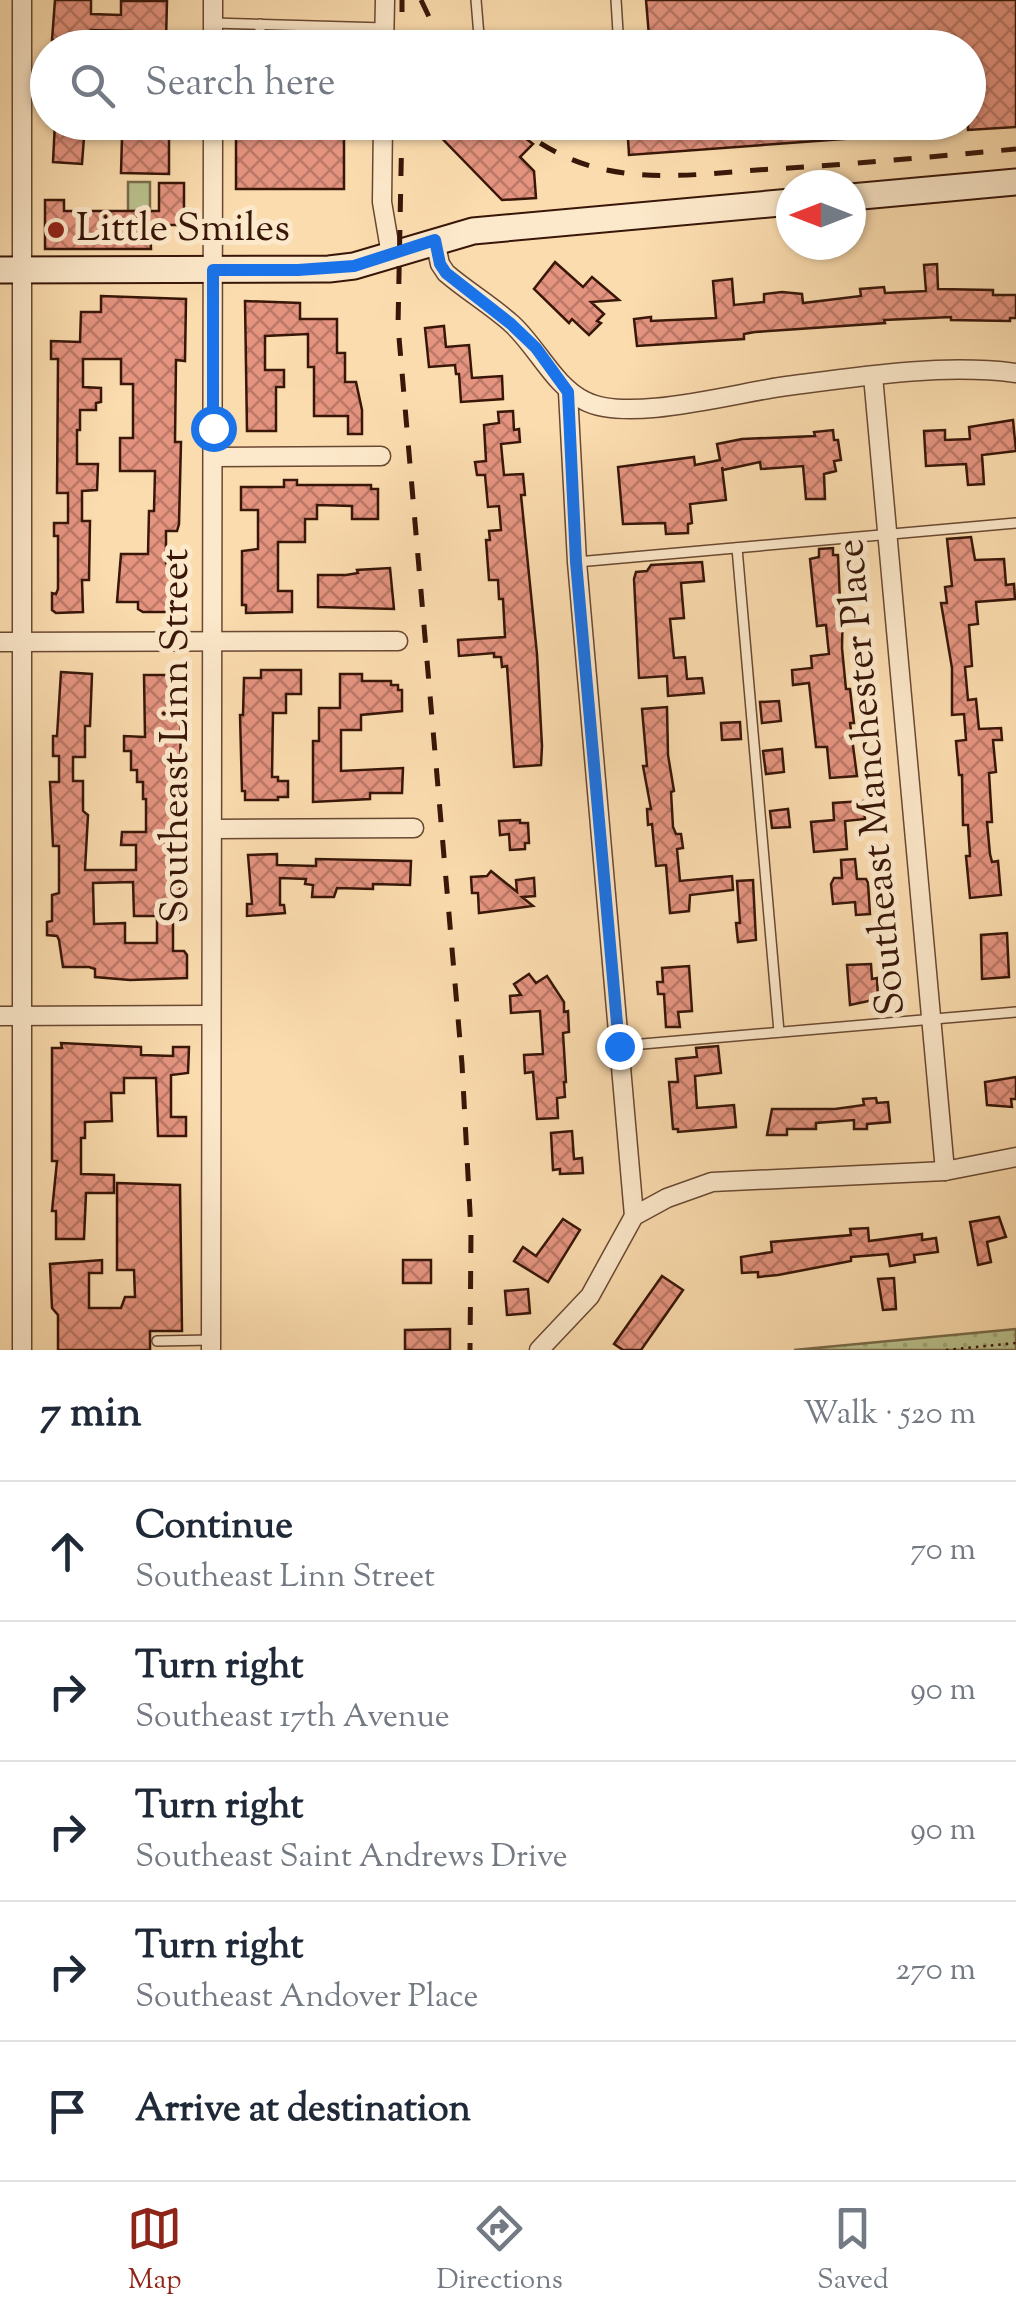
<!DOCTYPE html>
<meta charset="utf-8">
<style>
:root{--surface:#fff;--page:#f6f6f7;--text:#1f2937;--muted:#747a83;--line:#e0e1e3;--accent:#8f2418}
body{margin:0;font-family:"Sorts Mill Goudy",serif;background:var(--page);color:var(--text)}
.compass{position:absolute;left:776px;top:170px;width:90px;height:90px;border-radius:50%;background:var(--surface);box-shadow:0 2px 8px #0004;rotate:270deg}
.stop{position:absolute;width:30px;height:30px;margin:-22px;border:8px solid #1a73e8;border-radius:50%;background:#fff}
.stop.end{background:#1a73e8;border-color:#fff;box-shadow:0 2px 10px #0008}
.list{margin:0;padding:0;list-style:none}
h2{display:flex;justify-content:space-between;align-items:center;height:130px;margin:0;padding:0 40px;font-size:42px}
h2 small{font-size:32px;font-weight:400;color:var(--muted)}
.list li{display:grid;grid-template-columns:65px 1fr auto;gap:30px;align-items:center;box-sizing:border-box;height:140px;padding:0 40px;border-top:2px solid var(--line)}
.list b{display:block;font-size:38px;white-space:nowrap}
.list p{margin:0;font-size:32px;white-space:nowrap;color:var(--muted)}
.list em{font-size:32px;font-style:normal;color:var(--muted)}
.icon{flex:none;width:55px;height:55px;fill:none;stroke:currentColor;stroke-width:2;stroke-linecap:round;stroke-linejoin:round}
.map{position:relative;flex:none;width:1016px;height:1350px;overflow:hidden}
.search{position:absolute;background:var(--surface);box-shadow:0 2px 8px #0004;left:30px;right:30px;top:30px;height:110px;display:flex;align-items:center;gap:25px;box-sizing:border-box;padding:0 35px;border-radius:55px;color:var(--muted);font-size:38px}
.sheet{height:830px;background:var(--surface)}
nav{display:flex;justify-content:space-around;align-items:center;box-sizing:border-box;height:140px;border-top:2px solid var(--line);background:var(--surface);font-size:28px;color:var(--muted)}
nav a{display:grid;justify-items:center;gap:5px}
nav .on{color:var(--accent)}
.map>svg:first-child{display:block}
</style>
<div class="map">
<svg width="1016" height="1350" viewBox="0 0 1016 1350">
<defs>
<pattern id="grass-dots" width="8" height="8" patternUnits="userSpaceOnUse" patternTransform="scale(2.5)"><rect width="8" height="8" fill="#bac28e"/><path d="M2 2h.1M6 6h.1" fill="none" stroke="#a1a679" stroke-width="1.8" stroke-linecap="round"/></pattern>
<pattern id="park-crowns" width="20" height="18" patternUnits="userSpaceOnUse" patternTransform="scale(2.5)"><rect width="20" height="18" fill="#bac28e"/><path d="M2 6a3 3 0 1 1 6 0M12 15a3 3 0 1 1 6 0" fill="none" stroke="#a1a679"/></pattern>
<pattern id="building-cross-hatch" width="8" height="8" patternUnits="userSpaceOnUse" patternTransform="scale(2.5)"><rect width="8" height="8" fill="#e59480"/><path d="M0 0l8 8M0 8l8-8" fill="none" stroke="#bb7867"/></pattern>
</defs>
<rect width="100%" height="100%" fill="#fbdcae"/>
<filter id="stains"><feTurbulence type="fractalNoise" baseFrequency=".002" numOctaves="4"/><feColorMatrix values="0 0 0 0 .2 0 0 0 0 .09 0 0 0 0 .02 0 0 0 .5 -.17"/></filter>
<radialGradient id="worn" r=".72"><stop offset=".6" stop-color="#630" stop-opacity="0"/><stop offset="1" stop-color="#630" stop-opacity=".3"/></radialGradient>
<polygon fill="url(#grass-dots)" stroke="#796c4b" stroke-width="2.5" points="1016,1329 1016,1350 794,1350"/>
<rect fill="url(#park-crowns)" stroke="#796c4b" stroke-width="2.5" x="128" y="182" width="22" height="29"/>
<g fill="url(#building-cross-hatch)" stroke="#381608" stroke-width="2.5" fill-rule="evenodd">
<polygon points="55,0 91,0 91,14 121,15 121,1 167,1 166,41 133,40 133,31 91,30 91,48 57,48 57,40 52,40"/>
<polygon points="646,0 1016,0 1016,127 968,130 968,48 650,48"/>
<polygon points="55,122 181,122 181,135 169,135 169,174 121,173 122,137 84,137 82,164 53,162"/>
<rect x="236" y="122" width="108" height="67"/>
<polygon points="426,122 504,122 533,144 520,157 534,171 536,198 502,200"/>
<polygon points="627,122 937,122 938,132 629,155"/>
<polygon points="159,183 184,183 184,225 150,225 151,249 45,249 45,200 64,200 64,211 159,211"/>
<polygon points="555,262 583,287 592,277 619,300 591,302 604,314 597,321 601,323 589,335 572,319 569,323 534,289"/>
<polygon points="937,264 938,289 993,290 993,295 1016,295 1016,318 1010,318 1010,321 951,320 951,317 884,320 885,323 755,332 744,334 744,339 637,346 634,319 651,317 651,321 716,318 713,281 732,279 734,305 764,302 764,294 782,292 802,294 803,303 861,296 860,289 884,287 885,293 926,291 924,265"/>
<polygon points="101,296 186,299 185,361 176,360 175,442 181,442 179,524 177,531 166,531 166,563 175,563 175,589 182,590 182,608 176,612 143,612 138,609 138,602 117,602 121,554 148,554 149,511 154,511 155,471 120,471 120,438 133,438 133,384 121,384 121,359 83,359 83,387 101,388 101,402 96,403 96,410 80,410 80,430 77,430 77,464 98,464 97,490 82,491 82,521 90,521 89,580 82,580 83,612 56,613 52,610 52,593 56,594 58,589 58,536 54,536 54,523 68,523 68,493 57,493 58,359 51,359 51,341 80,342 81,312 101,312"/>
<polygon points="245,301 300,303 300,319 337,319 337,353 345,353 345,382 356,382 362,410 362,434 348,434 348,416 314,416 314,367 308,367 308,334 265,336 265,370 284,370 284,387 276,387 276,431 247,431"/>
<polygon points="444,326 446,347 469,345 472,378 502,376 503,399 461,402 459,374 456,374 455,365 429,367 425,328"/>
<polygon points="513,411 514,430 519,429 520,442 501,444 504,475 523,474 525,495 521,495 537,654 542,746 541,765 514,767 507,666 502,667 501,657 494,657 494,653 459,656 458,640 505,637 503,599 499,599 498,580 489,580 486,540 490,540 489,531 501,530 499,506 488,507 485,475 477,475 475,462 486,461 484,425 499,423 498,412"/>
<polygon points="1013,420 1016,451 982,455 984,484 968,485 966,464 926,466 924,431 945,430 945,440 970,439 969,427"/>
<polygon points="833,430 834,440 838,440 841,460 834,461 836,471 824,474 825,499 806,499 803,466 761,469 760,462 723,470 722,467 726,500 690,504 692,523 688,524 688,533 666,534 665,523 623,524 618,467 694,457 695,465 720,460 717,444 742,439 815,436 814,432"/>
<polygon points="284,480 297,480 297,485 371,485 371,489 378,489 378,519 352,519 352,506 317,505 317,519 305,519 305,542 278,542 278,591 292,591 292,612 246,613 246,605 242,605 242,551 258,549 258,510 241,510 241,487 284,487"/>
<polygon points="971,537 975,560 1004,559 1006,585 1014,584 1015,599 976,602 978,624 969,625 972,666 965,667 968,700 976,699 979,729 1001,728 1002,740 993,740 996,772 989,773 992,822 987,822 990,854 992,862 998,861 1001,895 970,898 966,856 970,856 968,825 963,825 962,775 959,775 956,741 966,740 964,714 952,715 952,668 941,603 947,603 945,587 952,586 947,539"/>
<polygon points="833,548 833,555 838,555 840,601 843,601 842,648 846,689 850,689 854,723 850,723 857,776 830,778 827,747 816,747 809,683 793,685 792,670 812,668 811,656 829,654 826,625 817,626 810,559 819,557 819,549"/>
<polygon points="702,562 704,581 681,583 684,618 670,619 674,658 685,657 687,679 702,678 704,693 668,696 667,676 639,678 634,579 636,572 647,571 651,565"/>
<polygon points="390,568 394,609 318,607 318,575 346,575 358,573 357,570"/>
<polygon points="261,670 301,670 301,694 286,694 286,713 273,713 272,777 278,777 278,781 288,781 288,797 278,797 278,800 245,800 245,791 242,791 240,715 243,715 244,678 261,678"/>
<path d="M61 672 92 674 90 726H85V757H73V781H83V811L88 815 85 870H136V845H121L122 832H146V799H143V782H137V770H131V751H124V736L145 737 144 675H181L180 812H184V833H173L174 860H180V913L173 915V951H184L187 955V978L130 980 95 977V969L89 967H63L59 940 57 936 47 935V922L52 921V895L59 893V846H53L50 782H59V756H53V736H57ZM133 882 134 916H157V943H125V923L94 924 93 883Z"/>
<polygon points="340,674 362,674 362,681 391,681 391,685 398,685 398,690 402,690 402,711 361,715 361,730 341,730 341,771 403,768 402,793 370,793 370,799 313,802 313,741 319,741 319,708 340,708"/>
<polygon points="779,701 781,721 762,723 760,702"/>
<polygon points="667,707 668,755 674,791 671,792 673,827 676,834 681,834 683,848 677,849 680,881 732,876 733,890 690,895 689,911 670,913 666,865 656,866 652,824 648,825 647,809 651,809 643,766 647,766 642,709"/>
<polygon points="740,722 741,739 722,740 721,723"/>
<polygon points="782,749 784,772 766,774 763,751"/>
<polygon points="863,801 865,819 845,821 847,849 814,852 811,822 834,820 833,803"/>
<polygon points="788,809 790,827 772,828 770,811"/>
<polygon points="520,820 520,823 528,823 529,843 525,843 525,849 510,850 509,834 500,835 499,821"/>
<polygon points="277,854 277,865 316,866 316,859 411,861 410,885 373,884 373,889 337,888 334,897 312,897 313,885 305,884 306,879 280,878 280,905 284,905 285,913 247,916 247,904 252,904 248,855"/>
<polygon points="855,859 857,879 866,879 868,883 870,914 856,915 855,902 833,904 831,884 834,878 842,878 841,860"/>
<polygon points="491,871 517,892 516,880 534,878 535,896 522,897 533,906 479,913 478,893 472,893 471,877 487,876"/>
<polygon points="753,880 756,940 738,942 736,923 740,923 737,881"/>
<polygon points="1007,933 1009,977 982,979 981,935"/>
<polygon points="871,964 872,979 877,978 878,999 850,1005 847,965"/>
<polygon points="689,966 692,1011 678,1012 680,1027 666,1027 664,994 658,994 657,982 663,982 662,968"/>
<polygon points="529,974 536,983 547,976 564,1002 564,1012 568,1011 569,1032 563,1033 566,1082 564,1082 565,1097 557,1098 558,1118 537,1119 533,1072 525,1073 524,1055 543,1054 540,1011 511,1013 510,996 521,995 514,984"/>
<polygon points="61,1043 141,1047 141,1055 173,1056 173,1047 189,1047 188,1073 171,1075 171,1117 186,1117 186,1136 158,1136 156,1078 124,1078 124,1093 111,1093 112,1121 85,1122 85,1138 81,1138 81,1174 114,1175 114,1193 86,1193 84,1239 56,1239 56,1211 52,1211 57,1161 52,1161 52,1048 62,1048"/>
<polygon points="718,1046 721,1073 695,1076 697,1108 734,1105 736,1127 678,1132 678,1129 673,1129 669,1082 678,1082 676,1059 697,1057 696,1048"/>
<polygon points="1016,1077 1016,1099 1011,1099 1012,1107 987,1105 985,1082"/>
<polygon points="876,1098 877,1103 888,1102 890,1122 867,1124 867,1129 854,1129 854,1120 816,1123 816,1129 787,1129 787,1135 767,1135 772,1109 835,1109 864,1105 863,1099"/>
<polygon points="572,1131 574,1159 582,1158 583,1173 560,1174 560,1169 553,1170 551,1133"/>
<polygon points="117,1183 180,1185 182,1331 150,1331 150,1350 58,1350 58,1315 52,1308 50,1264 102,1260 102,1273 89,1273 89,1308 121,1308 125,1297 135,1297 134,1270 117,1270"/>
<polygon points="999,1217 1006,1237 987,1242 991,1262 978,1265 970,1222"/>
<polygon points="563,1219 580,1230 548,1282 514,1261 523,1247 536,1256"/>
<polygon points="868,1228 869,1241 922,1234 922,1240 936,1238 938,1252 914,1255 915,1262 890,1266 888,1254 851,1257 851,1261 778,1275 758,1277 758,1272 742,1273 741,1257 772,1252 771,1242 851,1235 850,1229"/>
<rect x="403" y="1260" width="28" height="23"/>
<polygon points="662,1276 683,1290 641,1350 623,1350 614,1344"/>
<polygon points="894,1278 896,1309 883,1310 878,1279"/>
<polygon points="528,1289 530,1313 507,1315 505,1291"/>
<polygon points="450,1329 450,1350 405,1350 405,1330"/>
</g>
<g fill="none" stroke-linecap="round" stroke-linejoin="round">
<g stroke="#694832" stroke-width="12">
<g id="service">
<polyline points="476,0 480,48"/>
<polyline points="616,0 619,48"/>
<polyline points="213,23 384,28"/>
<polyline points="260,24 260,48"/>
<polyline points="301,26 301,48"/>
<polyline points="737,548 779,1032"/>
<polyline points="577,562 1016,523"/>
<polyline points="619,1046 1016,1012"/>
<polyline points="157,1341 211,1340"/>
</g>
</g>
<g stroke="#694832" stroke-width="21">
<g id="minor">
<polyline points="213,0 213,48"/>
<polyline points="384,48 385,0"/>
<polyline points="383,122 382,202 391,255"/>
<path d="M435 240 440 264 446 273C467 291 492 306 512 324 538 348 554 386 585 401 627 423 732 394 780 387 856 377 940 363 1016 373"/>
<polyline points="873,376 945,1171"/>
<polyline points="568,392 577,562 634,1216"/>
<polyline points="213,457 381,456"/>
<polyline points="0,642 398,641"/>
<polyline points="213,829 414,828"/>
<polyline points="0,1016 211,1015"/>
<polyline points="22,1350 22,0"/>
<polyline points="211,1350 213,122"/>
<polyline points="539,1350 590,1296 634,1216 667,1198 712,1182 945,1171 1016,1157"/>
</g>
</g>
<g stroke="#381608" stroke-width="29">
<g id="secondary">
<polyline points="851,197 1016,182"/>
<polyline points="0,270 329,269 354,266 473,231 791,202"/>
</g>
</g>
<polyline stroke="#381608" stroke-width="2.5" stroke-dasharray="2.5 5" stroke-linecap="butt" points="946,1350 1016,1343"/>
<use href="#service" stroke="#fce8ca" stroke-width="9"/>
<use href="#minor" stroke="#fce8ca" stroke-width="18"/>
<use href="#secondary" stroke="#fce8ca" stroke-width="25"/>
<g stroke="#381608" stroke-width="5" stroke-dasharray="18 18" stroke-linecap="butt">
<polyline points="421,0 444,48"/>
<polyline points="402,48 402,0"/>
<polyline points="402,122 398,326 462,1064 471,1231 470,1350"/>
<path d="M511 122C537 143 565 160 598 168 650 181 705 174 757 170 844 165 930 157 1016 149"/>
</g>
</g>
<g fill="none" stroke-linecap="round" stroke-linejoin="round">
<polyline stroke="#1a73e8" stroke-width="12" points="213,428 213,270 298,270 354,266 435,240 440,264 446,273 511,324 536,348 568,392 576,562 619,1046"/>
</g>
<circle fill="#8f2418" stroke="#fce8ca" stroke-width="4" cx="56" cy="230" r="10"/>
<g text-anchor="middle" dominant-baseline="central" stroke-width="10" stroke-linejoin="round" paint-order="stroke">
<g font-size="40" fill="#381608" stroke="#fce8ca" text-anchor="start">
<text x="76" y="230">Little Smiles</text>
</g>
<g font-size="40" fill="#381608" stroke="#fce8ca">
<text transform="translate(177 736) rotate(-90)">Southeast Linn Street</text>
<text transform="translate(873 777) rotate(-95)">Southeast Manchester Place</text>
</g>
</g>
<rect width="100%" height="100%" filter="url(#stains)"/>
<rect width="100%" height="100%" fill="url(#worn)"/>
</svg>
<svg class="compass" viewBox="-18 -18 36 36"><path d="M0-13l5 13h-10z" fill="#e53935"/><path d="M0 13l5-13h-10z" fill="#747a83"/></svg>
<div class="stop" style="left:213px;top:428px"></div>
<div class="stop end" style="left:619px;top:1046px"></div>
<div class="search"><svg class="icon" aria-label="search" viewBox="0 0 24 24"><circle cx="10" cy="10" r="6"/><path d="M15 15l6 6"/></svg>Search here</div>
</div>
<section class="sheet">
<h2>7 min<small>Walk · 520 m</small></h2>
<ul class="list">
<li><svg class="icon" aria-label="ahead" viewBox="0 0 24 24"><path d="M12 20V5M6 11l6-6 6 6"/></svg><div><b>Continue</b><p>Southeast Linn Street</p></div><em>70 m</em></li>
<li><svg class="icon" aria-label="right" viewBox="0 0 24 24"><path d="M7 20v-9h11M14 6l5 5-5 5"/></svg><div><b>Turn right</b><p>Southeast 17th Avenue</p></div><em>90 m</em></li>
<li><svg class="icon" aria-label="right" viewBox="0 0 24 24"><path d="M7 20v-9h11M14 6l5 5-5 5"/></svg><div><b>Turn right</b><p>Southeast Saint Andrews Drive</p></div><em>90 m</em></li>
<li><svg class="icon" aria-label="right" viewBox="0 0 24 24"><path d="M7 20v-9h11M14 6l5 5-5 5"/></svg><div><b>Turn right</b><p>Southeast Andover Place</p></div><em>270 m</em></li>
<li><svg class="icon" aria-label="arrive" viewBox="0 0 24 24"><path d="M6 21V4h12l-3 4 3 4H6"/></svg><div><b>Arrive at destination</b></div></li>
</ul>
</section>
<nav>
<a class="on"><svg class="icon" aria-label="map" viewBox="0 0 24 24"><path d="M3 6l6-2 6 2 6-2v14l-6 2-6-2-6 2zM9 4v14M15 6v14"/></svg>Map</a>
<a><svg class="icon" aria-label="directions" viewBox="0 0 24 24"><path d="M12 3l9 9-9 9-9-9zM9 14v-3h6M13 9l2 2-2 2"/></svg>Directions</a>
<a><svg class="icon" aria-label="saved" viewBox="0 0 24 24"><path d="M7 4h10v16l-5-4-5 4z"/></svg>Saved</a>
</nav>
